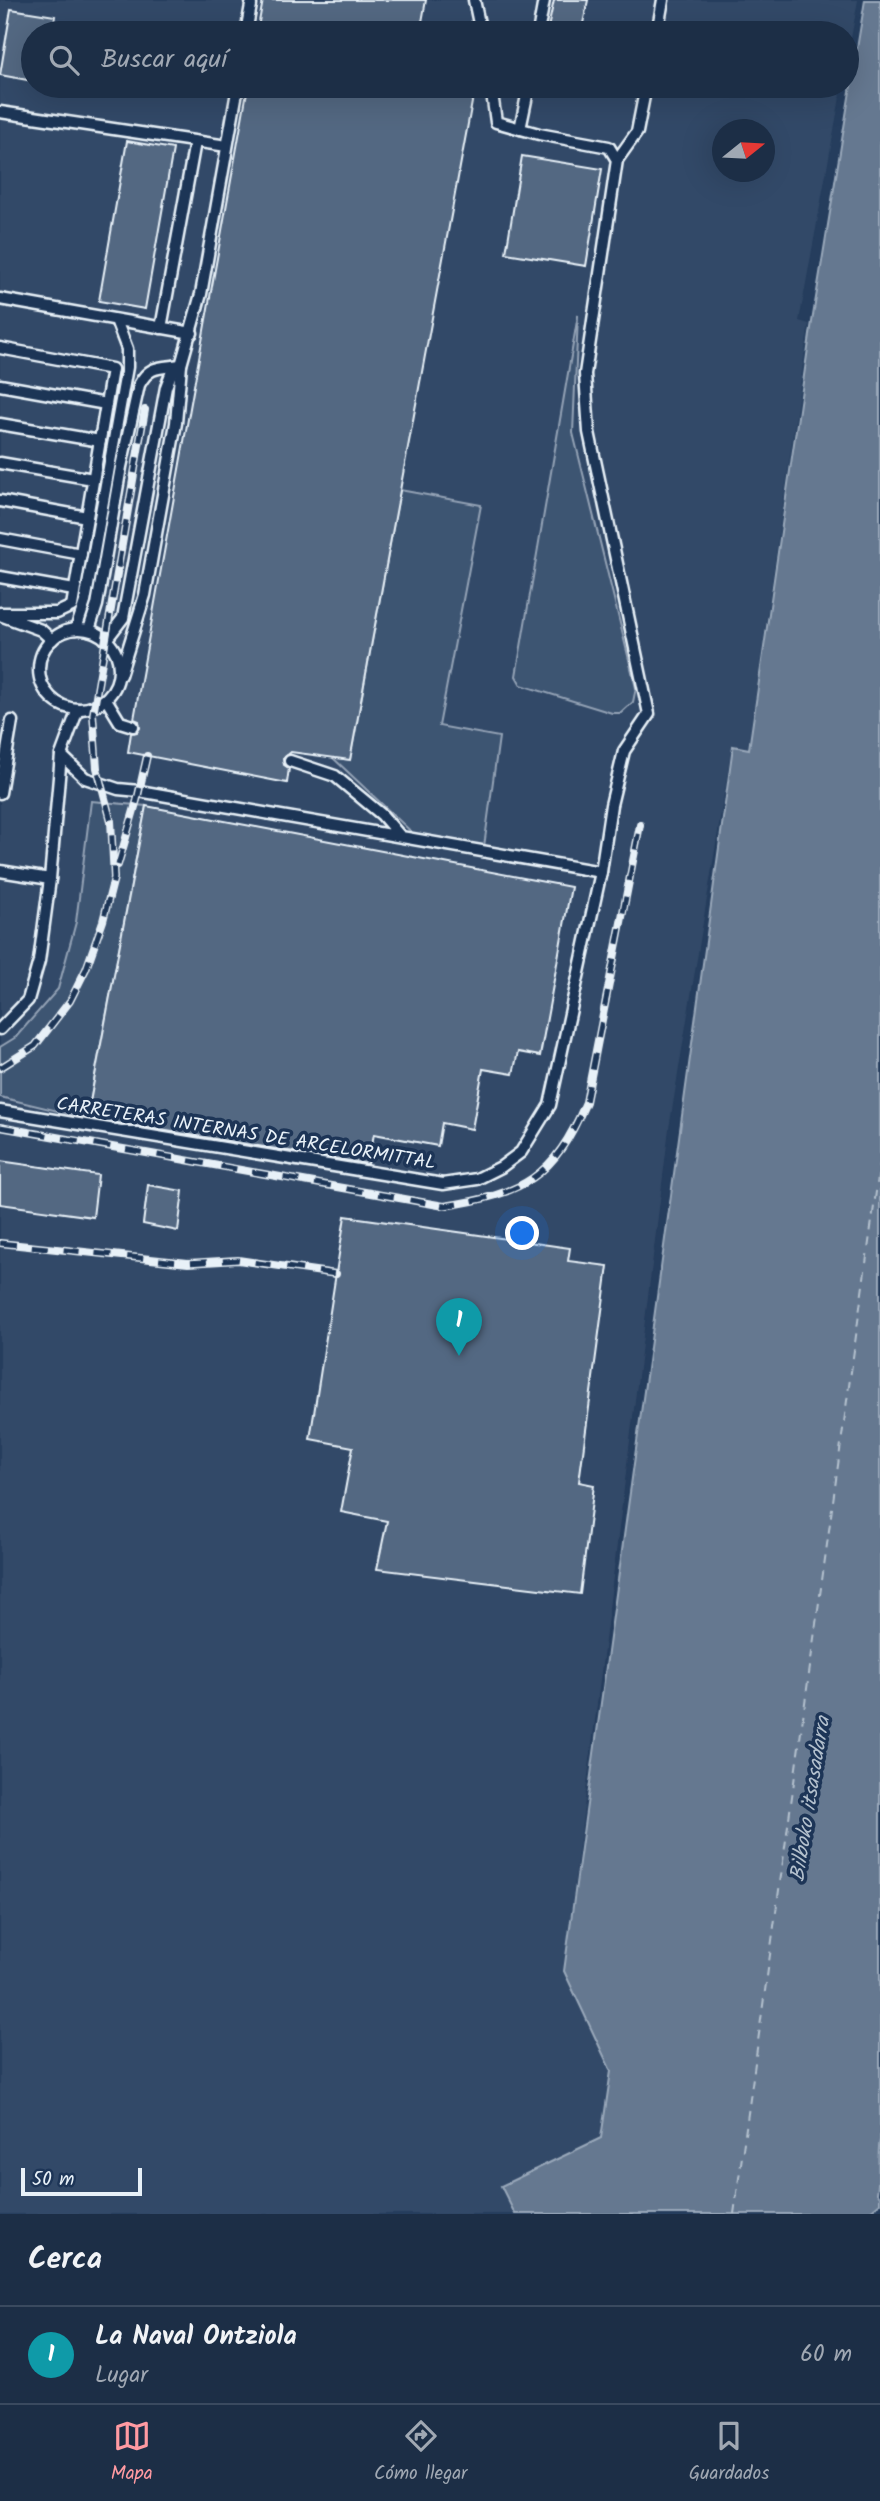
<!DOCTYPE html>
<html lang="es">
<meta charset="utf-8">
<style>
:root{--surface:#1c2e46;--page:#293a51;--text:#f1f3f6;--muted:#a0a8b3;--line:#3a4a5f;--accent:#ff9aa2}
body{margin:0;font-family:Kalam,sans-serif;background:var(--page);color:var(--text)}
.compass{position:absolute;left:712px;top:119px;width:63px;height:63px;border-radius:50%;background:var(--surface);box-shadow:0 7px 28px #0002;rotate:72deg}
.scale{position:absolute;left:21px;bottom:18px;width:121px;box-sizing:border-box;padding-left:7px;border:4px solid #e8f1f8;border-top:0;font-size:19px;line-height:24px;white-space:nowrap;color:#e8f1f8;-webkit-text-stroke:5px #1d3557;paint-order:stroke}
.you{position:absolute;left:523px;top:1234px;width:24px;height:24px;margin:-18px;border:5px solid #fff;border-radius:50%;background:#1a73e8;box-shadow:0 0 0 10px #1a73e833}
.badge{display:grid;place-items:center;width:46px;height:46px;border-radius:50%;background:var(--accent);color:#fff;font-size:23px;font-weight:700}
.pin{position:absolute;translate:-50% -58px;filter:drop-shadow(0 2px 4px #0008)}
.pin::after{content:'';position:absolute;top:37px;width:24px;height:21px;background:inherit;clip-path:polygon(0 0,100% 0,50% 100%)}
.list{margin:0;padding:0;list-style:none}
h2{display:flex;justify-content:space-between;align-items:center;height:91px;margin:0;padding:0 28px;font-size:30px}
h2 small{font-size:23px;font-weight:400;color:var(--muted)}
.list li{display:grid;grid-template-columns:46px 1fr auto;gap:21px;align-items:center;box-sizing:border-box;height:98px;padding:0 28px;border-top:2px solid var(--line)}
.list b{display:block;font-size:26px;white-space:nowrap}
.list p{margin:0;font-size:23px;white-space:nowrap;color:var(--muted)}
.list em{font-size:23px;font-style:normal;color:var(--muted)}
.icon{flex:none;width:38px;height:38px;fill:none;stroke:currentColor;stroke-width:2;stroke-linecap:round;stroke-linejoin:round}
.map{position:relative;flex:none;width:880px;height:2214px;overflow:hidden}
.search{position:absolute;background:var(--surface);box-shadow:0 7px 28px #0002;left:21px;right:21px;top:21px;height:77px;display:flex;align-items:center;gap:18px;box-sizing:border-box;padding:0 24px;border-radius:38px;color:var(--muted);font-size:26px}
.sheet{height:189px;background:var(--surface)}
nav{display:flex;justify-content:space-around;align-items:center;box-sizing:border-box;height:98px;border-top:2px solid var(--line);background:var(--surface);font-size:19px;color:var(--muted)}
nav a{display:grid;justify-items:center;gap:4px}
nav .on{color:var(--accent)}
.map>svg:first-child{display:block}
</style>
<div class="map">
<svg width="880" height="2214" viewBox="0 0 880 2214">
<rect width="100%" height="100%" fill="#253d5d"/>
<filter id="ink" filterUnits="userSpaceOnUse"><feTurbulence type="fractalNoise" baseFrequency=".0143" numOctaves="2"/><feDisplacementMap in="SourceGraphic" scale="14" xChannelSelector="R" yChannelSelector="G"/><feConvolveMatrix kernelMatrix="1 2 1 2 8 2 1 2 1" color-interpolation-filters="sRGB"/></filter>
<g filter="url(#ink)">
<path fill="#334a68" fill-rule="evenodd" d="M0 0H858L847 60V33H33V86H842L799 321 809 324 748 749 732 747 669 1128 564 1968 612 2067 601 2138 501 2185 515 2214H0ZM722 130H764V172H722Z"/>
<g fill="#3e5472" stroke="#93a2b5" stroke-width="2">
<polygon points="578,315 573,433 636,688 633,702 621,713 612,713 521,685 516,676"/>
<polygon points="400,490 481,505 439,726 499,737 484,847 420,840 332,757 350,760"/>
<polygon points="91,801 146,806 87,1118 0,1097 0,1047 16,1037 58,989 76,922"/>
</g>
<path fill="#657890" stroke="#99a8ba" stroke-width="2" d="M865 0H880V2140C877 2152 880 2176 877 2193L880 2197V2203L867 2214H515L501 2186 601 2138 611 2071 564 1971 733 746 749 749 811 328Z"/>
<g fill="none" stroke-linecap="round" stroke-linejoin="round">
<polyline stroke="#b4c1ce" stroke-width="2" stroke-dasharray="9 7" stroke-linecap="butt" points="734,2214 880,1163"/>
</g>
<g fill="#536782" stroke="#e8f1f8" stroke-width="2">
<polygon points="263,0 426,0 420,33 257,33"/>
<polygon points="554,0 588,0 581,33 547,33"/>
<polygon points="11,9 55,16 52,33 33,33 33,81 0,75"/>
<polygon points="248,86 475,86 350,760 291,752 283,759 284,765 289,768 287,783 128,752 131,733 137,732 140,728 139,721 134,719"/>
<polygon points="127,141 173,149 145,309 99,301"/>
<polygon points="522,156 602,169 586,266 506,253"/>
<polygon points="146,806 571,887 540,1056 518,1052 513,1074 483,1069 472,1129 442,1123 438,1146 374,1134 368,1164 87,1118"/>
<polygon points="0,1161 98,1175 93,1217 0,1204"/>
<polygon points="148,1185 183,1191 178,1231 143,1224"/>
<polygon points="345,1216 570,1248 568,1261 608,1266 579,1482 594,1485 580,1594 377,1569 387,1521 341,1512 353,1447 310,1439"/>
</g>
<g fill="none" stroke-linecap="round" stroke-linejoin="round">
<g stroke="#e8f1f8" stroke-width="15">
<g id="lane">
<polyline points="474,0 481,33"/>
<polyline points="246,33 251,5"/>
<polyline points="538,33 544,0"/>
<polyline points="657,33 663,0"/>
<polyline points="0,112 227,146"/>
<polyline points="520,129 529,86"/>
<polyline points="617,160 637,132 646,86"/>
<polyline points="0,299 192,333"/>
<polyline points="161,328 195,142"/>
<polyline points="0,348 112,369 72,606 57,613 0,613"/>
<polyline points="0,385 106,404"/>
<polyline points="0,424 100,441"/>
<polyline points="0,463 93,479"/>
<polyline points="0,501 87,517"/>
<polyline points="0,539 81,554"/>
<polyline points="0,577 74,590"/>
<polyline points="0,615 41,630 52,640"/>
<polyline points="76,629 85,602 127,367 127,349 116,320"/>
<circle cx="79" cy="669" r="40"/>
<path d="M89 630 97 605 121 467 139 385C149 365 160 368 181 365"/>
<polyline points="106,640 123,618 166,387 174,366"/>
<polyline points="120,675 145,595 176,423 181,365 201,294 238,86"/>
<polyline points="106,699 120,722 133,726"/>
<polyline points="61,755 85,778 118,789 139,791 601,872"/>
<polyline points="290,761 335,776 382,815 400,836"/>
<polyline points="0,793 12,721"/>
<polyline points="0,871 50,879 61,755 78,709"/>
<polyline points="0,1029 28,1000 39,961 50,879"/>
<polyline points="0,1111 443,1184 477,1179 501,1167 521,1152 550,1105 601,872 611,805 624,751 649,714 589,432 585,374 617,160 609,147 539,134 496,122 491,86"/>
</g>
</g>
<use href="#lane" stroke="#1d3557" stroke-width="10"/>
<g stroke="#e8f1f8" stroke-width="8">
<g id="rail">
<polyline points="118,865 137,800 147,756"/>
<polyline points="0,1068 35,1046 70,1001 86,969 103,921 114,878 111,821 97,768 93,714 145,410"/>
<path d="M0 1127 444 1206C523 1194 554 1178 586 1102L640 825"/>
<polyline points="0,1243 188,1263 238,1260 336,1274"/>
</g>
</g>
<use href="#rail" stroke="#1d3557" stroke-width="5" stroke-dasharray="16" stroke-linecap="butt"/>
</g>
</g>
<g text-anchor="middle" dominant-baseline="central" stroke-width="7" stroke-linejoin="round" paint-order="stroke">
<g font-size="19" fill="#e8f1f8" stroke="#1d3557">
<text transform="translate(246 1134) rotate(9)">CARRETERAS INTERNAS DE ARCELORMITTAL</text>
</g>
<g font-size="21" font-style="italic" fill="#b4c1ce" stroke="#1d3557">
<text transform="translate(811 1799) rotate(-81)">Bilboko itsasadarra</text>
</g>
</g>
</svg>
<svg class="compass" viewBox="-18 -18 36 36"><path d="M0-13l5 13h-10z" fill="#e53935"/><path d="M0 13l5-13h-10z" fill="#a0a8b3"/></svg>
<div class="scale">50 m</div>
<div class="you"></div>
<div class="pin badge" style="left:459px;top:1356px;background:#0f9aa8">1</div>
<div class="search"><svg class="icon" aria-label="search" viewBox="0 0 24 24"><circle cx="10" cy="10" r="6"/><path d="M15 15l6 6"/></svg>Buscar aquí</div>
</div>
<section class="sheet">
<h2>Cerca<small></small></h2>
<ul class="list">
<li><span class="badge" style="background:#0f9aa8">1</span><div><b>La Naval Ontziola</b><p>Lugar</p></div><em>60 m</em></li>
</ul>
</section>
<nav>
<a class="on"><svg class="icon" aria-label="map" viewBox="0 0 24 24"><path d="M3 6l6-2 6 2 6-2v14l-6 2-6-2-6 2zM9 4v14M15 6v14"/></svg>Mapa</a>
<a><svg class="icon" aria-label="directions" viewBox="0 0 24 24"><path d="M12 3l9 9-9 9-9-9zM9 14v-3h6M13 9l2 2-2 2"/></svg>Cómo llegar</a>
<a><svg class="icon" aria-label="saved" viewBox="0 0 24 24"><path d="M7 4h10v16l-5-4-5 4z"/></svg>Guardados</a>
</nav>
